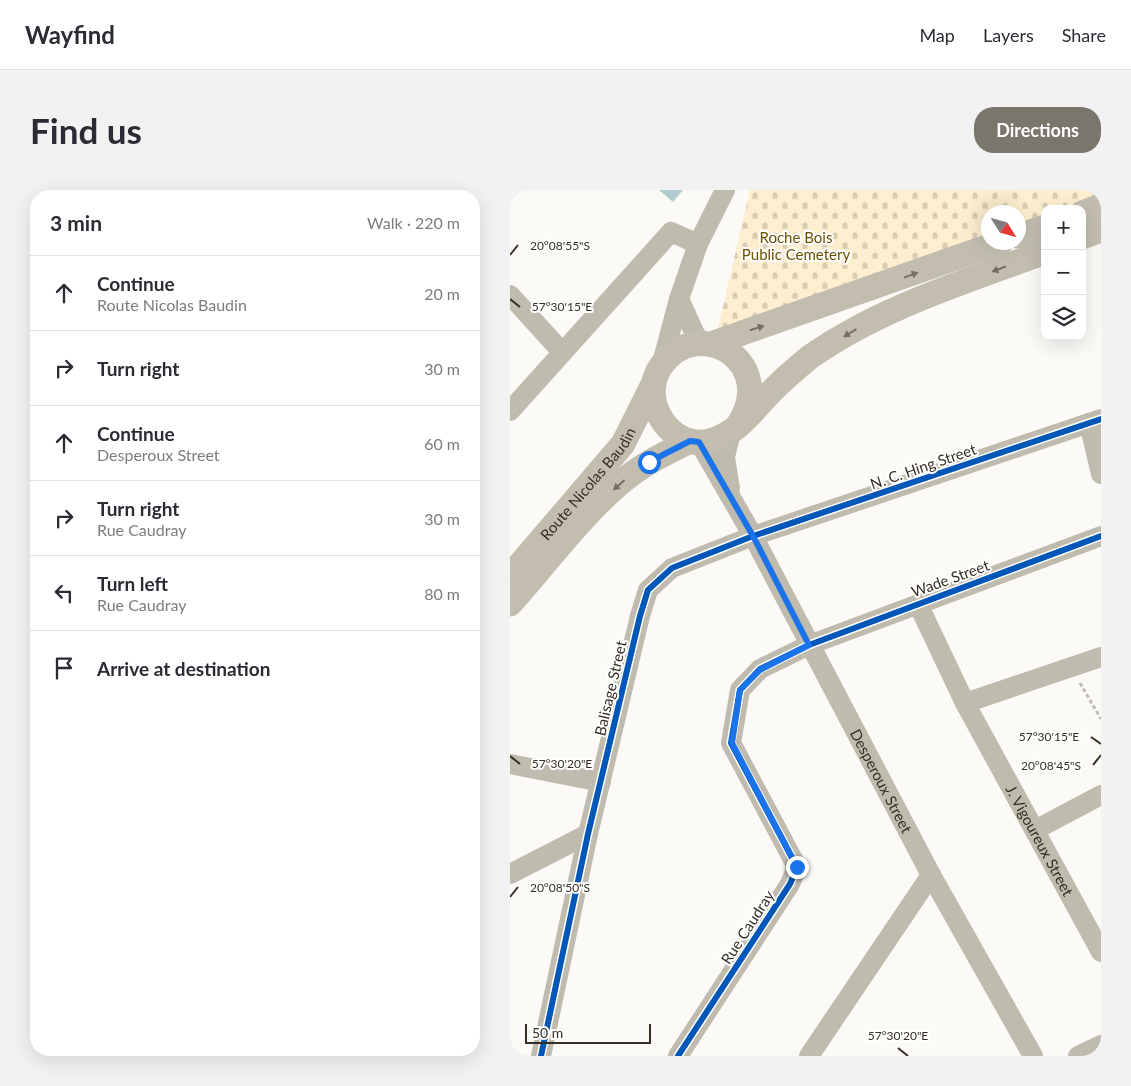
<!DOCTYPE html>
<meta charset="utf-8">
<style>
:root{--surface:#fff;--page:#f2f2f3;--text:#2b2b33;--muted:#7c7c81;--line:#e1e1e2;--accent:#7a766c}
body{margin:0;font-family:Lato,sans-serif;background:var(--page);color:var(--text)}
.controls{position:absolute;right:15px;top:15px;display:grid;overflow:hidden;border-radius:10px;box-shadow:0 5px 20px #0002}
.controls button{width:45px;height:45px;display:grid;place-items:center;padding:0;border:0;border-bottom:1px solid var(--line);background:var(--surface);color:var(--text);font:25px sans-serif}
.compass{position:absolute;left:471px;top:15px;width:45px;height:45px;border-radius:50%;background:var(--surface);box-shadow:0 5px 20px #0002;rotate:127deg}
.scale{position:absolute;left:15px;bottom:12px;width:126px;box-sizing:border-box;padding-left:5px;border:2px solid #342f21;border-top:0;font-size:14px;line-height:18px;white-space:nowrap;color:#342f21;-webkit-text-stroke:4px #fff;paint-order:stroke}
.stop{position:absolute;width:15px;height:15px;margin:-11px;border:4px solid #1a73e8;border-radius:50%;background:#fff}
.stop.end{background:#1a73e8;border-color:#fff;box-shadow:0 1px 5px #0008}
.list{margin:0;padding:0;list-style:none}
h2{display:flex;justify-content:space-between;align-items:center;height:65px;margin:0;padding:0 20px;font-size:21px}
h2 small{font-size:16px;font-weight:400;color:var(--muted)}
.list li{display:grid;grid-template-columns:32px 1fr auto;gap:15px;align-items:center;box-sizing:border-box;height:75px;padding:0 20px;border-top:1px solid var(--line)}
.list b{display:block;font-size:19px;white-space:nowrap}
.list p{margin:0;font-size:16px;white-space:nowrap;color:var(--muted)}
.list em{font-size:16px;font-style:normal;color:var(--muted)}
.icon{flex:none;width:28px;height:28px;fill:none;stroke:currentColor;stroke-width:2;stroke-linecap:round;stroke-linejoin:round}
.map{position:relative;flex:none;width:591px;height:866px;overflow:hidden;border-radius:20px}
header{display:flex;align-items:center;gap:30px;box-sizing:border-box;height:70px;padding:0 25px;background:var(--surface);border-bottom:1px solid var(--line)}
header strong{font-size:24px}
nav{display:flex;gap:28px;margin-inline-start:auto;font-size:18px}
.intro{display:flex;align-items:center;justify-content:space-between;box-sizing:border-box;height:120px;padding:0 30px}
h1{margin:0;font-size:35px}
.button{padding:12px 22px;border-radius:20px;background:var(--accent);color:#fff;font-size:18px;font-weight:700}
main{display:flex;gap:30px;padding:0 30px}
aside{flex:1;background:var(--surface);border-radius:20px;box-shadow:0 5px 20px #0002}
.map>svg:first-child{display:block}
</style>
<header>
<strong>Wayfind</strong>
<nav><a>Map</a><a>Layers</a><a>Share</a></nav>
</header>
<div class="intro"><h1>Find us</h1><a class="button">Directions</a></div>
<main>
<aside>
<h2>3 min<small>Walk · 220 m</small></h2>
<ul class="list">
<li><svg class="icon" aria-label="ahead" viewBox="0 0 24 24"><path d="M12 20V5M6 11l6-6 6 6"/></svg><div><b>Continue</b><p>Route Nicolas Baudin</p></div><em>20 m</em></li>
<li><svg class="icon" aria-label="right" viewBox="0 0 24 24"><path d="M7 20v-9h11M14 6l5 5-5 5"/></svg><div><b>Turn right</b></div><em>30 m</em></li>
<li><svg class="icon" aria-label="ahead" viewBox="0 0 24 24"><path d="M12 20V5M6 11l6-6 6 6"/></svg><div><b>Continue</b><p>Desperoux Street</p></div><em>60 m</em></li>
<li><svg class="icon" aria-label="right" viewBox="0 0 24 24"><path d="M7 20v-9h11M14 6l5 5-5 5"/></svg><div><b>Turn right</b><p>Rue Caudray</p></div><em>30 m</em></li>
<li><svg class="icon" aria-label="left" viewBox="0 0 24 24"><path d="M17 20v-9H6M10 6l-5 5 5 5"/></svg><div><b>Turn left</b><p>Rue Caudray</p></div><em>80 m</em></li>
<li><svg class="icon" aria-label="arrive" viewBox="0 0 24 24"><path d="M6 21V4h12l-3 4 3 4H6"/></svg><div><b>Arrive at destination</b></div></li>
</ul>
</aside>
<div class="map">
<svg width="591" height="866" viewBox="0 0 591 866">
<defs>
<pattern id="cemetery-stones" width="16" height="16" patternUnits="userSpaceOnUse" patternTransform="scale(1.25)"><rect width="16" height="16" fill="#fdeecf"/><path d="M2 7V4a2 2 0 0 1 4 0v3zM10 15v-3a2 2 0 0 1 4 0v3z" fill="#d9ccb1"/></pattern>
</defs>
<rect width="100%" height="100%" fill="#fcfaf6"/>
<polygon fill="url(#cemetery-stones)" points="240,0 591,0 591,7 558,19 535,19 535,27 509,36 508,22 478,22 478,47 207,143"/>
<polygon fill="#b0ccce" points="149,0 173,0 163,12"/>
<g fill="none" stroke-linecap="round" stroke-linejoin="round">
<polyline stroke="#c0bdb5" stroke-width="3" stroke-dasharray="4 2.5" stroke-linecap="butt" points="570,493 591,529"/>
<g stroke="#c0bbaf" stroke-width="20">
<polyline points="0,105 52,162"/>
<polyline points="169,109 185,144 193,154"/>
<polyline points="151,177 169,109 188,54 215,0"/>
<polyline points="0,221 161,42 188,54"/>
<polyline points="579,233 591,284"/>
<path id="s1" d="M189 252 243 346 421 685 523 866"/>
<polyline points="220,299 215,267 221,242"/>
<path id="s2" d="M408 414 455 513 591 762"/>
<polyline points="455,513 591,467"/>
<polyline points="0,574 91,592"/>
<polyline points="525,640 591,605"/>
<polyline points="0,684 78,644"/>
<polyline points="31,866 78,644 130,426 138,400 162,378 243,346 591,229"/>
<polyline points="168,866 280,694 287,677 221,553 230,500 250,479 299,455 591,346"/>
<polyline points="299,866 421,685"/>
<polyline points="568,866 591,855"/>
</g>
<g stroke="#c2bdaf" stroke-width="25">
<polyline points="572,23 591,16"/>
<polyline points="508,46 535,37"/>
<polyline points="572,47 591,40"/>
<polyline points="201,154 491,52"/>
<path d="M227 237C271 174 189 122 151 176 127 210 162 264 203 250 230 242 246 216 266 197 276 187 289 176 300 167 371 117 455 92 535 62"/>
<path id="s3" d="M0 386 113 254 144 192"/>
<path d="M0 414C35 375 74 322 114 290 134 273 157 263 180 251"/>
</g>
<g stroke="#fff" stroke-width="9">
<g id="cycleway">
<polyline points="31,866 78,644 130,426 138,400 162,378 243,346 591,229"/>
<polyline points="168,866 280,694 287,677 221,553 230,500 250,479 299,455 591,346"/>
</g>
</g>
<use href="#cycleway" stroke="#0057b8" stroke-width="6"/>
</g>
<defs><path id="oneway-solid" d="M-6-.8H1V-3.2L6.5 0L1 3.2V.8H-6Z" transform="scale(1.25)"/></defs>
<g fill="#746f61">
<use href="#oneway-solid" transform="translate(489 79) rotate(159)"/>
<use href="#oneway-solid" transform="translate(401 85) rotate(-20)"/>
<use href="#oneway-solid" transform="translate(247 138) rotate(-18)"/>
<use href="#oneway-solid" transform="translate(340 143) rotate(149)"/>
<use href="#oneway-solid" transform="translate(109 295) rotate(138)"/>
</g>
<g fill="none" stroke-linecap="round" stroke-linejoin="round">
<polyline stroke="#1a73e8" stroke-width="6" points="139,272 180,251 189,252 243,346 299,455 250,480 230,500 222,553 287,677"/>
</g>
<path fill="none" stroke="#342f21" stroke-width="2" d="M0 65 8 55M0 109 10 117M581 547 591 554M0 566 10 574M583 575 591 565M0 707 8 697M388 858 398 866"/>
<g text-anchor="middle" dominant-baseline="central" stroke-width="4" stroke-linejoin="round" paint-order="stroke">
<g font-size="15" fill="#6b5000" stroke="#fff">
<text x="286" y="47">Roche Bois<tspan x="286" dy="17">Public Cemetery</tspan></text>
</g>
<g font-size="15" fill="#342f21" stroke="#fff">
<text transform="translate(413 276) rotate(-19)">N. C. Hing Street</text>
<text stroke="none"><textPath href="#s3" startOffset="121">Route Nicolas Baudin</textPath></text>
<text transform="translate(440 388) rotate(-20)">Wade Street</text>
<text transform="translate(100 498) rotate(-77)">Balisage Street</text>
<text stroke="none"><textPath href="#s1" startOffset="385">Desperoux Street</textPath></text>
<text stroke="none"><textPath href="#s2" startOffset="266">J. Vigoureux Street</textPath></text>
<text transform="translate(237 737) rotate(-57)">Rue Caudray</text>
</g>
</g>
<g font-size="12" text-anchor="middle" fill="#342f21" stroke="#fff" stroke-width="4" stroke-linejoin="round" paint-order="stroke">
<text x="50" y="60">20°08'55"S</text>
<text x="52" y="121">57°30'15"E</text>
<text x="539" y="551">57°30'15"E</text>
<text x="52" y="578">57°30'20"E</text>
<text x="541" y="580">20°08'45"S</text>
<text x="50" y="702">20°08'50"S</text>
<text x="388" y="850">57°30'20"E</text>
</g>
</svg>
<div class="controls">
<button>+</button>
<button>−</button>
<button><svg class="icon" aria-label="layers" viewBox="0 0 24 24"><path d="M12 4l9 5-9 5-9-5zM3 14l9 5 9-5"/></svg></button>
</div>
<svg class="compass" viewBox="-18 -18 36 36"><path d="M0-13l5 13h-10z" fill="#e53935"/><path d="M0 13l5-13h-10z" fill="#7c7c81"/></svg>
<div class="scale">50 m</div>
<div class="stop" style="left:139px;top:272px"></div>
<div class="stop end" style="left:287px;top:677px"></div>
</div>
</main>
